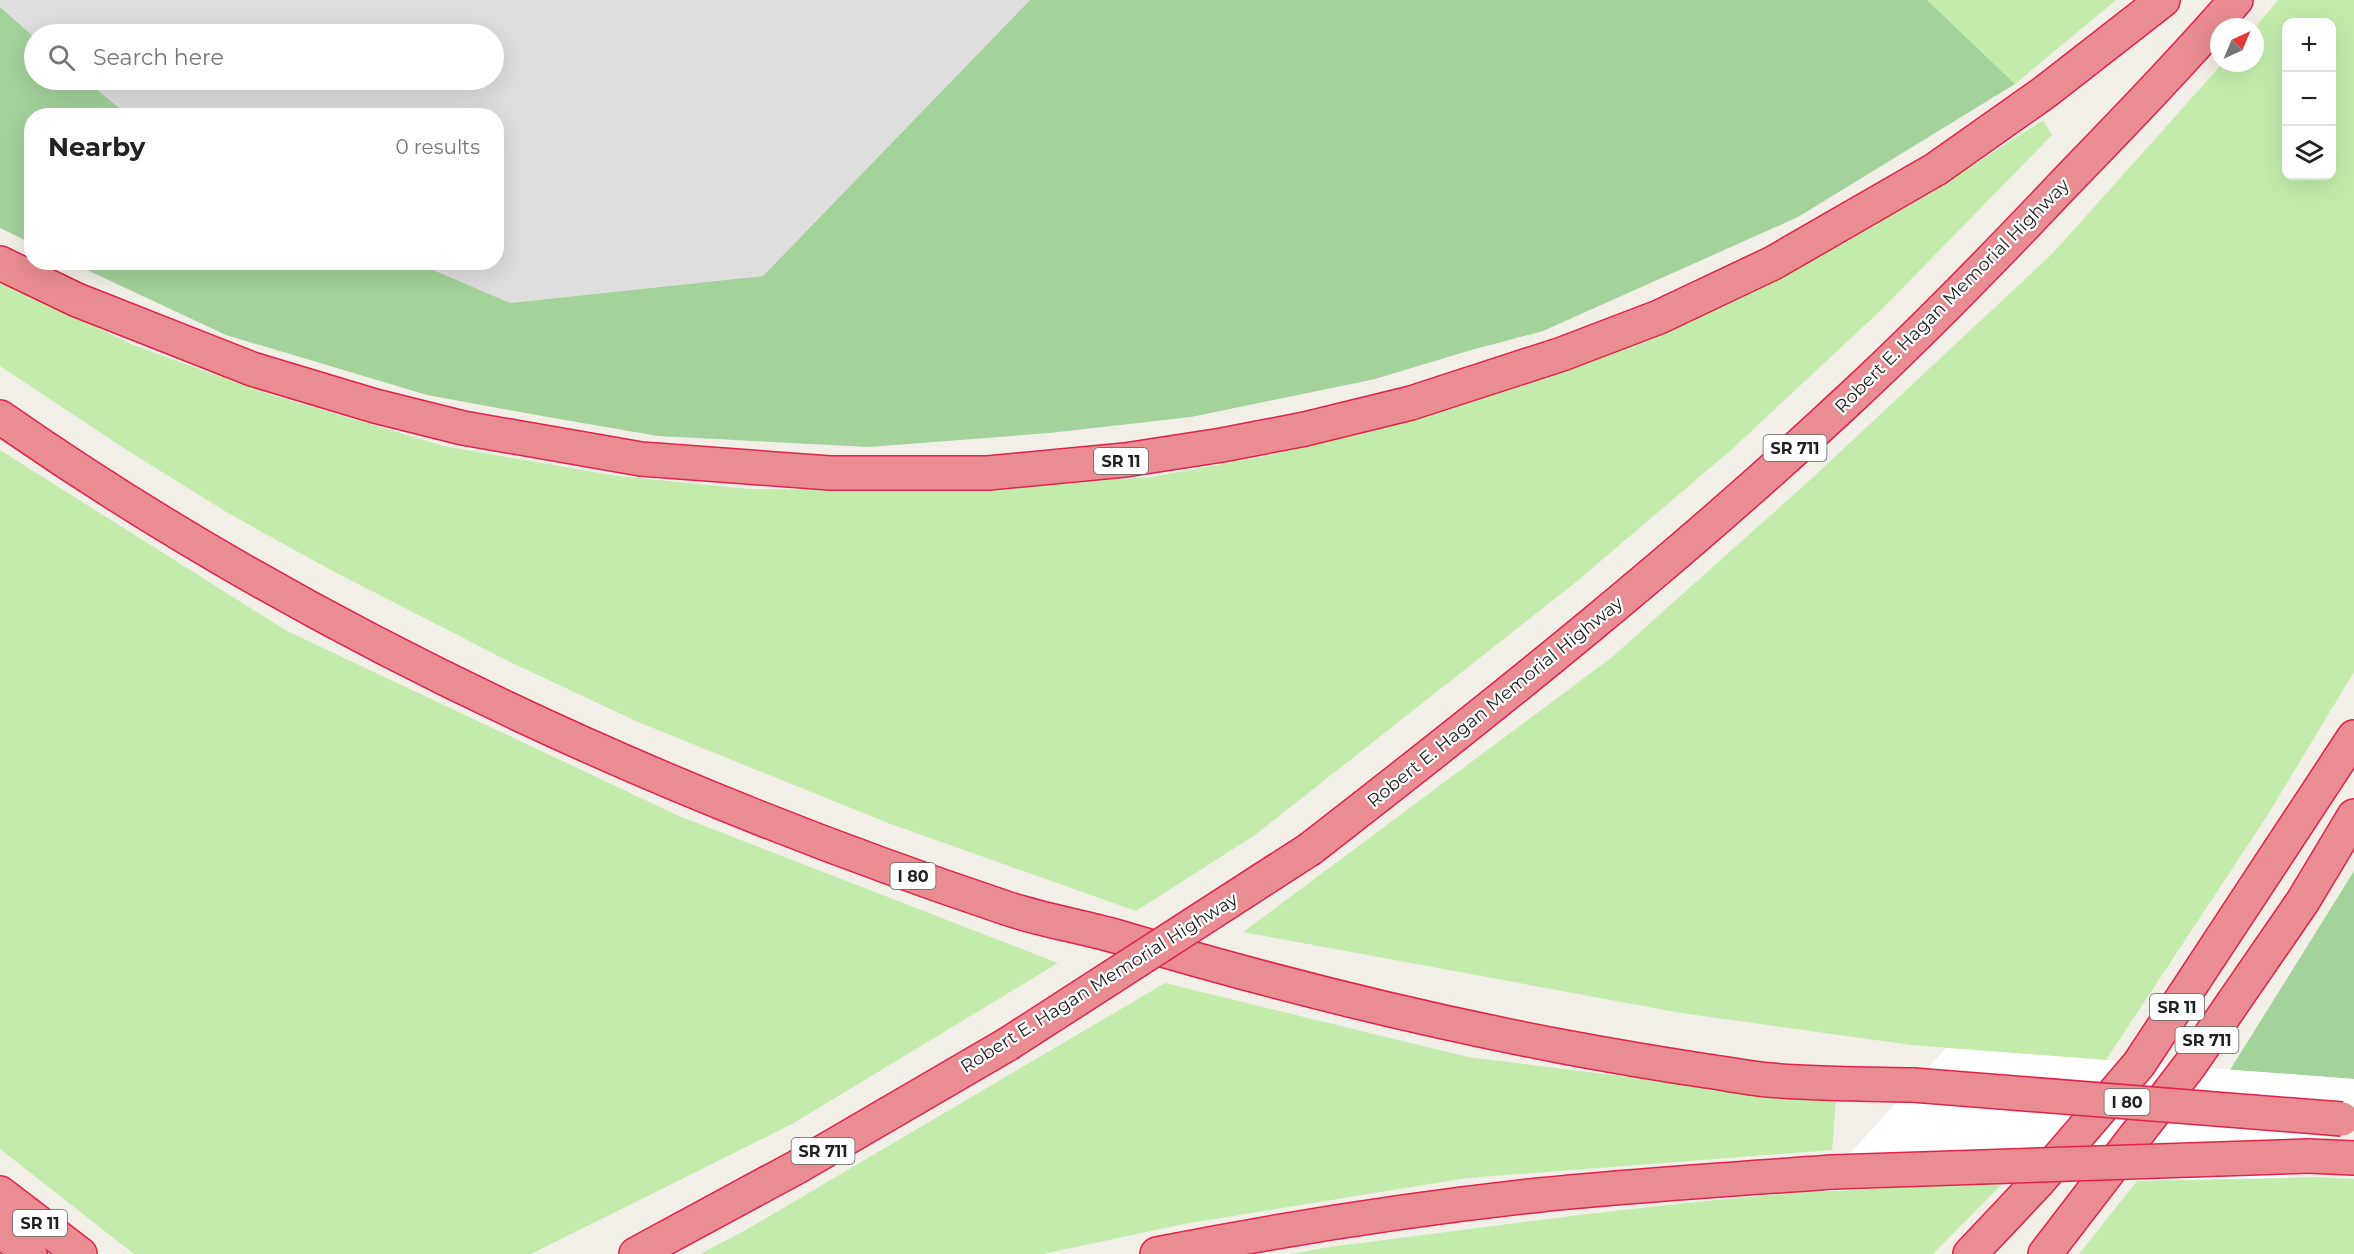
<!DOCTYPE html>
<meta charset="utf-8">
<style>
:root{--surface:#fff;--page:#f6f6f6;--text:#222;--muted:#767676;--line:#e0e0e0}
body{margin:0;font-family:Montserrat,sans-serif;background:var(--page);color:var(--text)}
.controls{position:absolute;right:18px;top:18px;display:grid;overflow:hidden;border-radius:12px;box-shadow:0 6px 24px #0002}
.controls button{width:54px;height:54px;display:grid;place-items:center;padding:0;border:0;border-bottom:2px solid var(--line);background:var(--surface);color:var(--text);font:30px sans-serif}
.compass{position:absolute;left:2210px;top:18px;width:54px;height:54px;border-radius:50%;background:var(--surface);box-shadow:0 6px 24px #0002;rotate:44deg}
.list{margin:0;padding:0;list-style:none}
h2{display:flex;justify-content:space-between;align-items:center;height:78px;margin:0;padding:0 24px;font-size:26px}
h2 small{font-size:20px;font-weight:400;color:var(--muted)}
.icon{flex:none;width:33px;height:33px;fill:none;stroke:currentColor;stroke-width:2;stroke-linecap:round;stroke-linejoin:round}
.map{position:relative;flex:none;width:2354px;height:1254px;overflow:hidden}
.search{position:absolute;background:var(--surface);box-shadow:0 6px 24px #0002;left:24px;top:24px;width:480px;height:66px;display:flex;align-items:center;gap:15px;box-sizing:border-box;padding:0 21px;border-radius:33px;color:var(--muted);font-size:22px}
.panel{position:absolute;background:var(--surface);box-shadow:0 6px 24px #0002;left:24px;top:108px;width:480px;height:162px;border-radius:24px}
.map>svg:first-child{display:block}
</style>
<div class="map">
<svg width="2354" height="1254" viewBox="0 0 2354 1254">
<rect width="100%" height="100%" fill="#f1efe7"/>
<polygon fill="#dfdede" points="0,0 1030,0 763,276 510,303 417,263 496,262 496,116 128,115 85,80 494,80 494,34 34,34 34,37 0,7"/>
<g fill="#c3ecac" fill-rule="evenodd">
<polygon points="1927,0 2116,0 2015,84"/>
<path d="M2278 0H2354V672L2267 816 2106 1060 1911 1045 1681 1013 1243 932 1611 658 1810 480 2053 253 2223 63H2255V27ZM2286 22H2332V176H2286Z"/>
<polygon points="2043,120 2052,135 1881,310 1731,450 1576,582 1255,835 1136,911 888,823 638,722 506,660 329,569 228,513 122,447 0,366 0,281 133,345 269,394 444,446 617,476 750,489 943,491 1151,477 1271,455 1424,417 1552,376 1676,326 1781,277 1928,195"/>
<polygon points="0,450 287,631 679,816 1058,963 792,1124 531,1254 134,1254 0,1149"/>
<polygon points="1165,983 1468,1057 1796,1098 1836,1100 1832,1150 1467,1178 1184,1224 1043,1254 700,1254 744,1231"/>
<polygon points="2315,1177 2354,1179 2354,1254 2079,1254 2137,1181"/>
<path d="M2003 1183 1933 1254H1292L1329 1247C1553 1219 1777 1185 2003 1183Z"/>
</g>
<g fill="#a3d29b">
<polygon points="1030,0 1927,0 2015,84 1798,217 1543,331 1471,350 1375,379 1191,417 1049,433 869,447 658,436 542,416 427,395 226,335 72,263 417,263 510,303 763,276"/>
<polygon points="0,7 34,37 34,80 85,80 128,115 32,116 31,243 0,228"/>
<polygon points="2354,871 2354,1079 2230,1070"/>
</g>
<polygon fill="#fff" points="1946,1048 2354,1079 2354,1105 2287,1178 1986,1183 1815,1192"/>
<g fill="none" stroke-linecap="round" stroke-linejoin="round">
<g stroke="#e2224a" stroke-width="36">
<g id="motorway">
<polyline points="0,263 77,300 252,369 375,406 463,428 641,459 830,473 988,473 1125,460 1222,445 1305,429 1411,403 1562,354 1659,317 1773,263 1936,169 2045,92 2163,0"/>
<path d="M0 417C307 631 651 789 1006 908 1044 921 1086 927 1125 939 1270 982 1417 1019 1565 1047 1613 1056 1660 1064 1707 1071 1728 1074 1748 1078 1769 1080 1816 1084 1865 1084 1913 1085"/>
<path d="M1310 849C1497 704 1681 557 1854 395 1926 328 1995 257 2063 185 2122 124 2180 64 2236 0"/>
<polyline points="2308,1156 2354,1158"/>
<polyline points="0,1193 80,1254"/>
<polyline points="0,1230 30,1254"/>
<polyline points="636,1254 797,1167 1008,1044"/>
<path d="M1157 1254C1283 1229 1411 1209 1539 1195 1637 1185 1735 1179 1833 1172"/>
<polyline points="1970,1254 2037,1183 2139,1064 2354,737"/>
<polyline points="2045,1254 2190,1065 2303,901 2354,816"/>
</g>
</g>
<use href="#motorway" stroke="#ea8d92" stroke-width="33"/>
<g stroke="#e2224a" stroke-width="36" stroke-linecap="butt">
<g id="motorway-bridge">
<polyline points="1008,1044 1310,849"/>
<polyline points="1913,1085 2342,1119"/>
<polyline points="1833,1172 2308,1156"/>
</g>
</g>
<use href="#motorway-bridge" stroke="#ea8d92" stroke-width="33"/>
</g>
<g text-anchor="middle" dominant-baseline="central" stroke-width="4.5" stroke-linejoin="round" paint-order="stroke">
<g fill="#fff" stroke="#646464" stroke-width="1.5">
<rect x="1763.5" y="435" width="63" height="26" rx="4.5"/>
<rect x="1094" y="448" width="54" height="26" rx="4.5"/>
<rect x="890.5" y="863" width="45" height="26" rx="4.5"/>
<rect x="2150" y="994" width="54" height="26" rx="4.5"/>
<rect x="2175.5" y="1027" width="63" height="26" rx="4.5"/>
<rect x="2104.5" y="1089" width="45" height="26" rx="4.5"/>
<rect x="791.5" y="1138" width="63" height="26" rx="4.5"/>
<rect x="13" y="1210" width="54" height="26" rx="4.5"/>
</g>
<g font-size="16" font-weight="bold" fill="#212121">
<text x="1795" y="448">SR 711</text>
<text x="1121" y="461">SR 11</text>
<text x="913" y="876">I 80</text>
<text x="2177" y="1007">SR 11</text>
<text x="2207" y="1040">SR 711</text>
<text x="2127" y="1102">I 80</text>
<text x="823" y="1151">SR 711</text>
<text x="40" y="1223">SR 11</text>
</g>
<g font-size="18" fill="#212121" stroke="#fff">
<text transform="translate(1952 296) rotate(-45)">Robert E. Hagan Memorial Highway</text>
<text transform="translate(1495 702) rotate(-39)">Robert E. Hagan Memorial Highway</text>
<text transform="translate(1099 983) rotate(-32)">Robert E. Hagan Memorial Highway</text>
</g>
</g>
</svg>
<div class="controls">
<button>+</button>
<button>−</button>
<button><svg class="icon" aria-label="layers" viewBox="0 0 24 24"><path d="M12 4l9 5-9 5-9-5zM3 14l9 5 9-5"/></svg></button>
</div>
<svg class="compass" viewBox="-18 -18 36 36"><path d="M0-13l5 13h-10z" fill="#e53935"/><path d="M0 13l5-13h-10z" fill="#767676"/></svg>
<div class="search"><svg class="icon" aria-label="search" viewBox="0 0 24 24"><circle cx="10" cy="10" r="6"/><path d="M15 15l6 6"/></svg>Search here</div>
<section class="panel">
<h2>Nearby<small>0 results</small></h2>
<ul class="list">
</ul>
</section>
</div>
